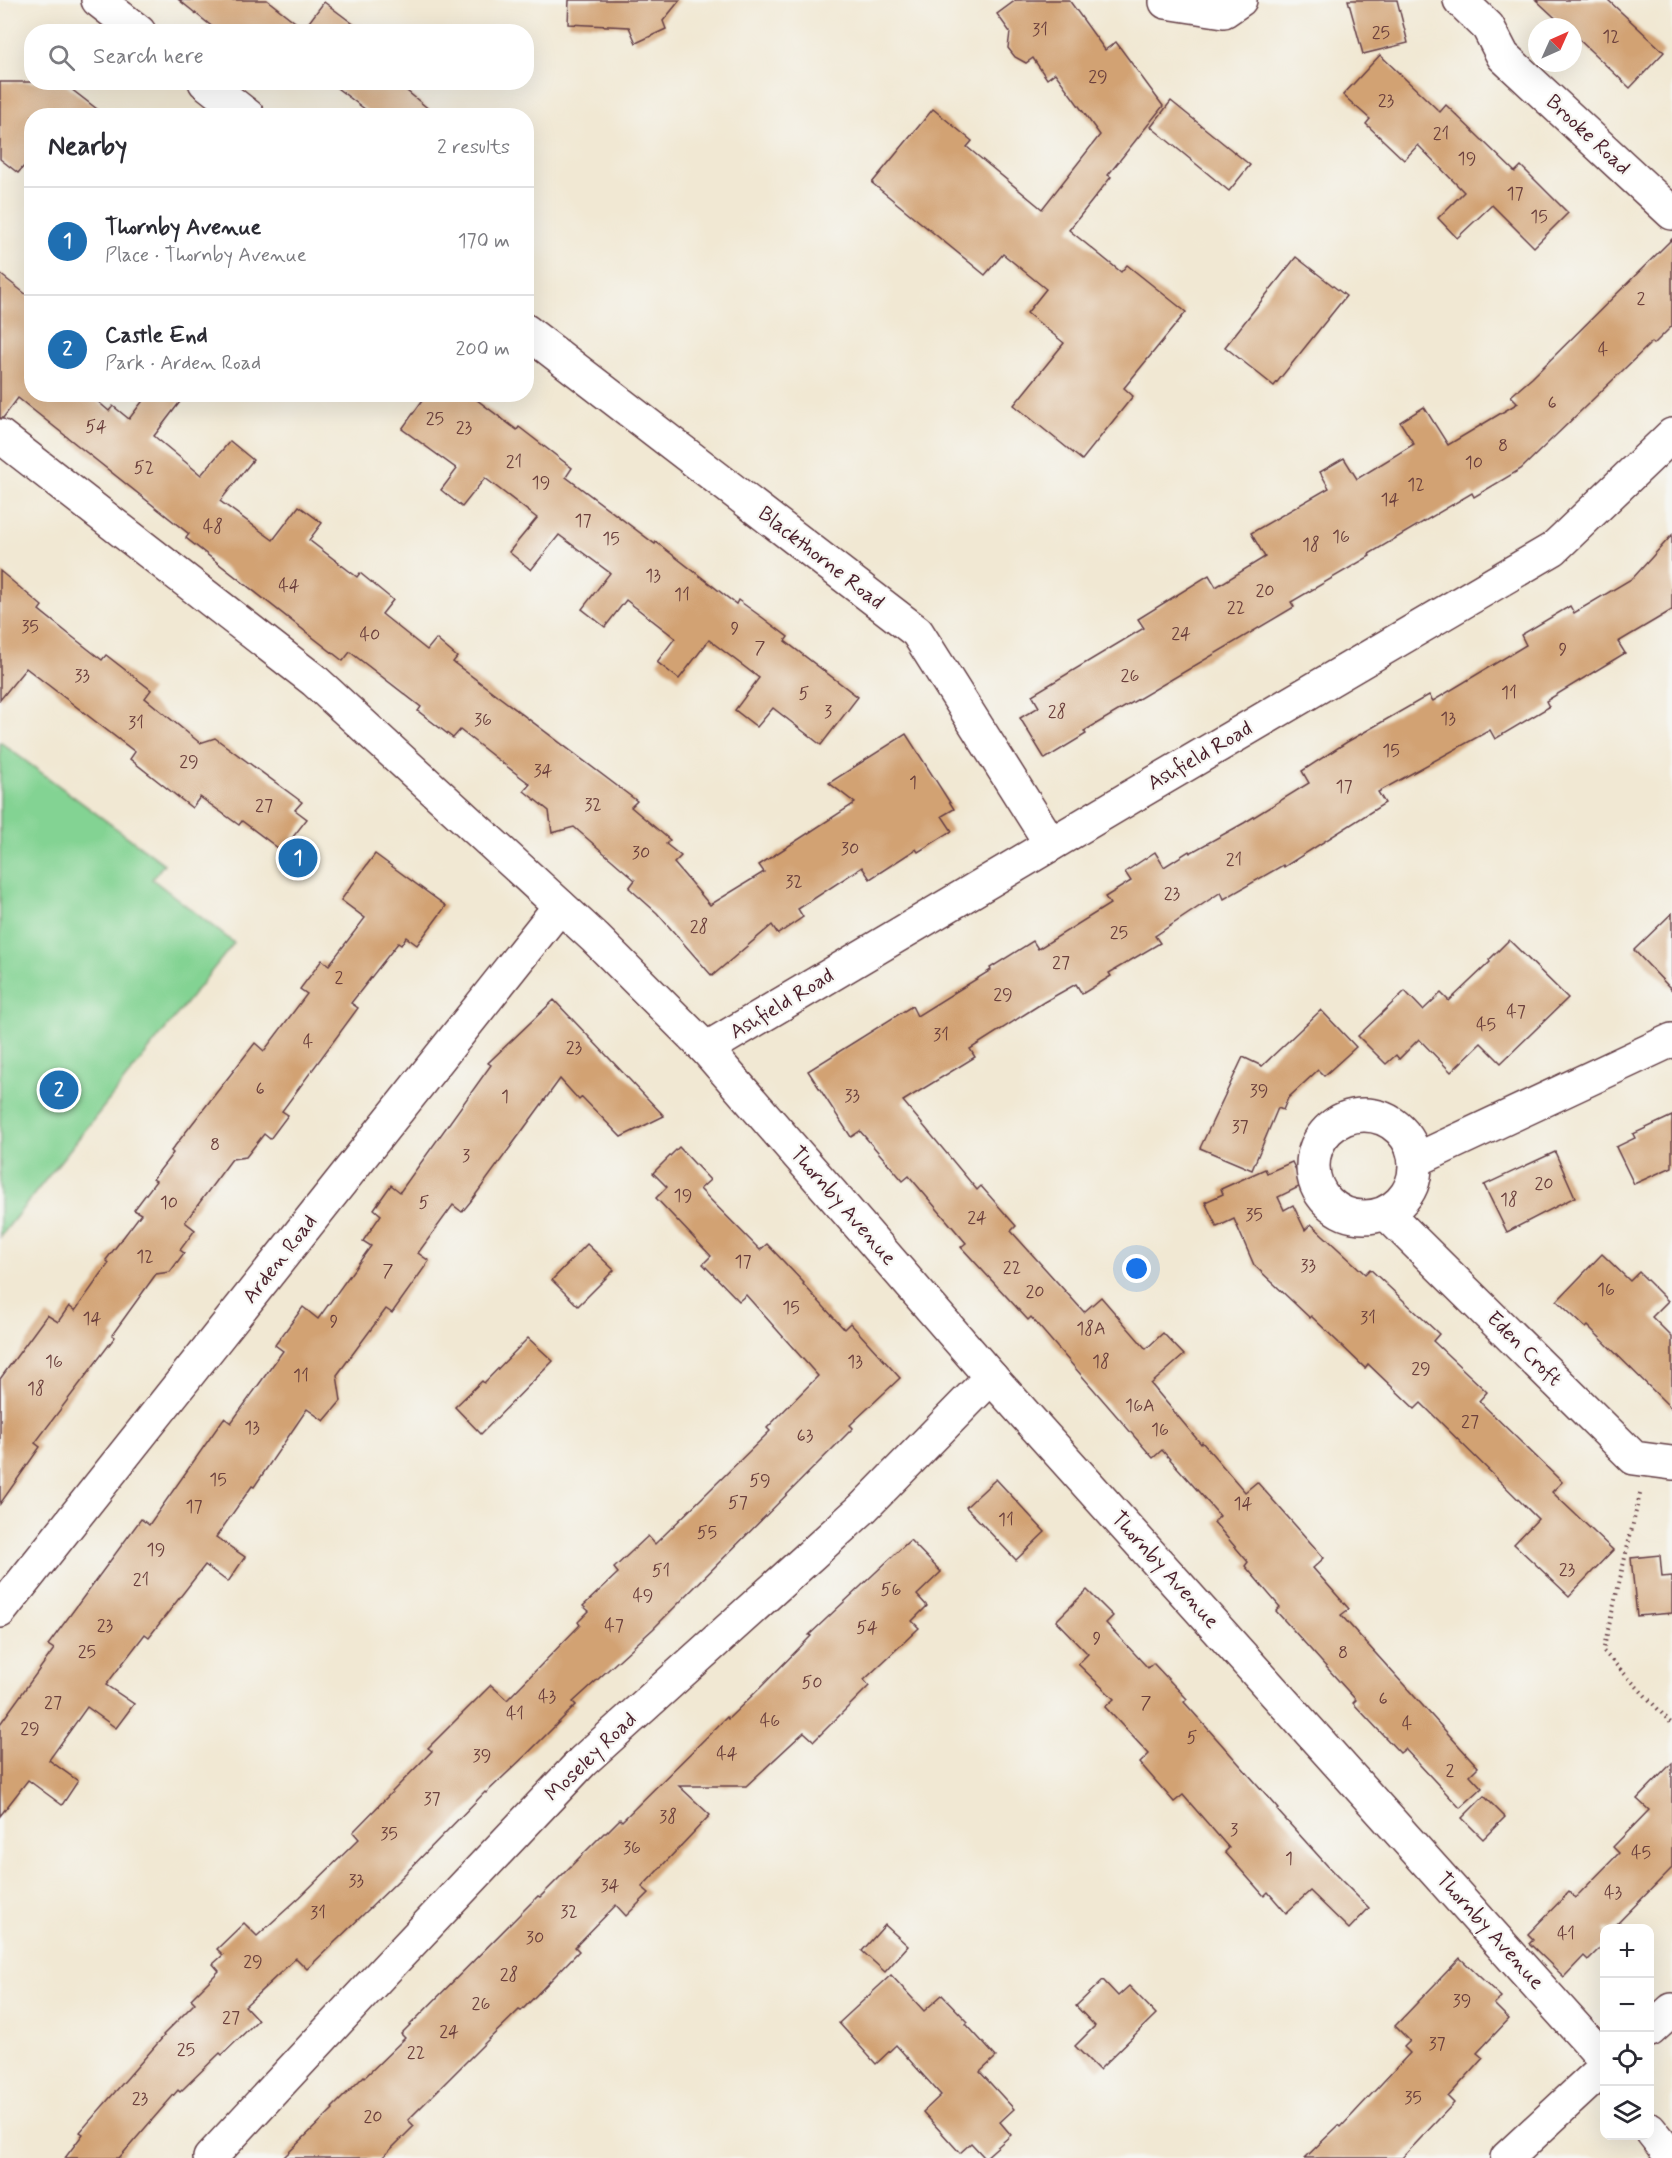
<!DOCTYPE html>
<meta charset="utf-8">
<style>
:root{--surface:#fff;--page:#f2f2f3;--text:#2b2b33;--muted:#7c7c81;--line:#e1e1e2;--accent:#1f6fb2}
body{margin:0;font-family:Mynerve,sans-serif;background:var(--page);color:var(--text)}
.controls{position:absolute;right:18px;bottom:18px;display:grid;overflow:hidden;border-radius:12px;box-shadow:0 6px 24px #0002}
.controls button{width:54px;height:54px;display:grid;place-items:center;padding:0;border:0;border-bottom:2px solid var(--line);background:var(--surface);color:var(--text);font:30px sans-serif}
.compass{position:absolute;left:1528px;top:18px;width:54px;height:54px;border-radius:50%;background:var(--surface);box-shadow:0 6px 24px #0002;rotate:45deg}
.you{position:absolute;left:1137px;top:1269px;width:21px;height:21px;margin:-15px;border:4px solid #fff;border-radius:50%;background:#1a73e8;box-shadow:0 0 0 9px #1a73e833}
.badge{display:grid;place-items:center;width:39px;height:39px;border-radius:50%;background:var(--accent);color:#fff;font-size:20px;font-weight:700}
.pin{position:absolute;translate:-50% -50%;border:3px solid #fff;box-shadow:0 2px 6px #0006}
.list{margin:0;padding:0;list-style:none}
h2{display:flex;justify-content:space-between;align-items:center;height:78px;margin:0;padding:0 24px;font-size:26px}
h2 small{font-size:20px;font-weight:400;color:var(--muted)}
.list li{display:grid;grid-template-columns:39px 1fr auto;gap:18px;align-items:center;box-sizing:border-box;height:108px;padding:0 24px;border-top:2px solid var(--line)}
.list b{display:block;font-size:22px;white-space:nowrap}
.list p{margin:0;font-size:20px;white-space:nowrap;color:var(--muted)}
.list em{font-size:20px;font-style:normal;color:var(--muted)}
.icon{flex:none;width:33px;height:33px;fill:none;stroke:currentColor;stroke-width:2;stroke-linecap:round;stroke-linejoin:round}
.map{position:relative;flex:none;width:1672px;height:2158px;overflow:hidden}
.search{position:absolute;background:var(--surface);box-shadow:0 6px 24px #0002;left:24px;top:24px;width:510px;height:66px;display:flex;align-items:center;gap:15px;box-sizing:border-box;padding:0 21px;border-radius:24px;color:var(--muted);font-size:22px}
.panel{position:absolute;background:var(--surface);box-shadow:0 6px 24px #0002;left:24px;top:108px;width:510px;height:294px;border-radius:24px}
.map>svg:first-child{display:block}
</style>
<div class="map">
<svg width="1672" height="2158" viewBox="0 0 1672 2158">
<rect width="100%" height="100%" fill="#f6f6f2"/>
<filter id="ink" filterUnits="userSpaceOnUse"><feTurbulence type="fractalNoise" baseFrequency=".0167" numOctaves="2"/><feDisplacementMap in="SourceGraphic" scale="12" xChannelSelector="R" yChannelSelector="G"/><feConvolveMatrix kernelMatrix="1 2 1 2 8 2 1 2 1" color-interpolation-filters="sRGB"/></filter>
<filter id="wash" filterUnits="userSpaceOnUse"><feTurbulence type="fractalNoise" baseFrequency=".008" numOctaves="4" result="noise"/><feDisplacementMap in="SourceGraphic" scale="24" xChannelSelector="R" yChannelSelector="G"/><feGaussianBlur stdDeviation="1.35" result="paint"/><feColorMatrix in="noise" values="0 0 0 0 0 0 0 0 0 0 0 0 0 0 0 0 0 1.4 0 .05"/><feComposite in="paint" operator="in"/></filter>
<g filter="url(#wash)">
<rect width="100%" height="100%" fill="#f1e8d3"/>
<polygon fill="#83d393" stroke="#66795f" stroke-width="1.5" points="0,742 164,864 152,879 234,943 0,1237"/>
<g id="blocks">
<g fill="#d2a273">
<polygon points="179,0 267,0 304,29 324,2 364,32 219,32"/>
<polygon points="569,0 680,0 663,21 666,29 636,43 629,27 568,24"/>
<polygon points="1016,0 1069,0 1105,50 1116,42 1163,106 1108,175 1111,177 1069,230 1121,272 1127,265 1186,312 1124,388 1133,396 1082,460 1014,405 1064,343 1027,313 1046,289 1003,254 985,275 872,183 933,109 972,141 967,147 1042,209 1100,135 1055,73 1047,79 1033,58 1026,63 1015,57 1008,48 1010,32 997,14"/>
<polygon points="1348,0 1397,0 1408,43 1363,54"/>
<polygon points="1536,0 1608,0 1664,52 1630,88 1573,34 1573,27 1565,27"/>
<polygon points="1380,55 1440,112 1446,105 1515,172 1521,166 1568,213 1534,247 1492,205 1457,238 1438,218 1464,192 1418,145 1404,160 1366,124 1370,119 1343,95"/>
<polygon points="0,82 62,82 106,116 32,116 32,157 18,173 0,159"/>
<polygon points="329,82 396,82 437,116 374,116"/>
<polygon points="1171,101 1250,165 1229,191 1151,127"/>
<polygon points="1672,239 1672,326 1654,344 1652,342 1521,469 1474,497 1472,493 1369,554 1370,556 1291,602 1294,607 1084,731 1086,734 1045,759 1020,718 1039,707 1032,695 1144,628 1138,619 1209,575 1216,587 1265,557 1251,533 1329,488 1320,472 1344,458 1357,479 1414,444 1400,422 1424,407 1448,445 1518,403 1511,396 1532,378"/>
<polygon points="1296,257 1346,296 1274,386 1225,347"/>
<polygon points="0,274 32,299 32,394 89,394 109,411 113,406 129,419 148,394 186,394 154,436 201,475 230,441 253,460 220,501 273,540 299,506 322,523 309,540 357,577 360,573 393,600 382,614 427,650 436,639 457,657 453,662 637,801 631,807 670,840 666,844 681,856 674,863 710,905 764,872 759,865 855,803 829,783 906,734 954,809 942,816 952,831 918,852 916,849 870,879 862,867 798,909 803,917 778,934 772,925 712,976 657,913 629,888 635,880 574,827 552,833 549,811 524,791 530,784 497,759 460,730 453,738 418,711 421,707 350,652 343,661 186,538 189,534 18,398 3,418 0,418"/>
<polygon points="427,394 469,394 517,430 519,427 572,468 566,477 655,544 656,542 736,604 738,600 763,618 788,637 785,641 858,697 821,745 773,708 757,727 735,710 759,678 709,640 679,679 657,662 675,638 626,600 605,627 582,609 610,573 559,535 531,570 509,552 537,518 485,478 462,507 441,490 457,469 402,429"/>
<polygon points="1672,535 1672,610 1618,642 1625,653 1546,701 1549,707 1495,739 1490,730 1378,792 1385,803 1284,867 1283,865 1224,899 1221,892 1155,936 1160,943 1109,973 1111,976 1082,994 1076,984 1044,1002 970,1049 975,1057 903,1101 977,1190 981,1186 1016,1226 1011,1231 1084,1312 1101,1297 1146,1349 1163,1333 1184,1355 1151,1384 1201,1444 1202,1442 1245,1492 1257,1482 1324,1558 1313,1568 1349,1609 1341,1615 1478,1767 1470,1775 1482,1788 1460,1808 1405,1749 1400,1753 1353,1703 1356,1700 1276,1611 1280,1607 1245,1566 1248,1562 1214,1522 1220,1516 1162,1450 1153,1458 1031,1317 1028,1320 961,1247 966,1243 909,1176 903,1181 860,1131 851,1137 808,1071 912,1006 917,1016 991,970 990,968 1033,941 1038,949 1110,904 1105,897 1131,881 1125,872 1155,852 1164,867 1189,851 1190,853 1244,823 1309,783 1302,771 1347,742 1429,695 1433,701 1526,645 1521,635 1570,606 1574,613 1633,578"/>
<polygon points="0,571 42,606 39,610 70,635 102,660 106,655 151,690 145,698 200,743 215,738 302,802 295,810 307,819 282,851 242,821 239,825 200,797 192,808 130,759 135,752 26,668 0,700"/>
<polygon points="375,854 446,906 417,945 406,937 401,945 398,943 351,1003 358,1008 282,1111 288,1115 270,1139 264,1134 246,1157 232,1159 185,1222 195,1230 180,1250 184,1253 170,1272 156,1274 112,1335 115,1337 35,1443 40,1447 0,1504 0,1379 47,1315 58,1322 69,1306 75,1311 109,1263 106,1260 141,1214 134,1210 156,1181 153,1179 173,1153 171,1151 255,1043 264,1051 307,994 300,989 322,960 329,965 365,918 341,900"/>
<polygon points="1672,913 1672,990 1634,950"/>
<polygon points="1509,940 1568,998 1501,1063 1481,1043 1451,1072 1419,1039 1399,1059 1396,1055 1386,1064 1358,1036 1405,991 1423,1010 1441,993 1449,1001 1490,962 1489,960"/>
<polygon points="554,1000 664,1116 621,1137 582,1097 579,1100 560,1079 471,1201 462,1212 453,1205 418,1253 429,1261 392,1313 386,1309 337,1375 341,1401 324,1421 307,1409 254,1487 252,1486 216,1537 245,1557 228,1582 205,1565 149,1637 145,1634 106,1685 134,1704 116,1728 87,1707 49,1760 78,1781 62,1805 28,1780 0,1816 0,1724 54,1649 48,1645 141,1519 149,1525 224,1418 231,1423 283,1351 275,1345 303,1307 318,1319 371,1246 363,1241 381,1215 374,1209 391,1185 400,1192 491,1065 488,1063"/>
<polygon points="1321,1010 1356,1047 1324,1076 1318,1070 1288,1098 1283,1110 1278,1108 1252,1170 1200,1148 1243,1057 1262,1066"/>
<polygon points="1672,1116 1672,1167 1634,1184 1616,1147 1635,1138 1633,1134"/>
<polygon points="679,1147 710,1180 700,1189 760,1250 767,1244 804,1283 803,1284 844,1329 850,1323 900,1378 850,1425 853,1428 653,1629 573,1702 576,1705 527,1754 486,1793 485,1792 399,1880 307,1969 296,1958 245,2006 258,2020 222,2055 220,2053 180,2092 178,2090 119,2158 65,2158 83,2134 80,2132 164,2036 163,2035 195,2003 191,1999 219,1971 213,1964 223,1955 217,1949 244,1923 257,1936 300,1897 359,1839 353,1832 432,1751 428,1748 491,1685 507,1700 580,1625 578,1622 589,1611 583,1606 618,1573 614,1568 648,1536 655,1544 770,1431 767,1428 818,1376 746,1295 739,1301 703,1264 711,1256 656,1198 667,1187 653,1173"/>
<polygon points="1555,1152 1575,1197 1507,1232 1484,1185"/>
<polygon points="1292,1162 1303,1185 1278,1197 1284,1210 1293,1205 1305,1230 1311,1224 1365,1274 1370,1269 1439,1334 1433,1341 1487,1392 1479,1401 1562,1482 1552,1492 1613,1550 1569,1596 1514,1544 1538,1519 1421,1403 1415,1409 1368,1364 1365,1368 1311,1316 1310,1318 1254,1265 1234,1219 1217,1227 1205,1202 1223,1194 1221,1189 1265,1169 1267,1173"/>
<polygon points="587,1244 614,1270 578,1306 552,1280"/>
<polygon points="1602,1254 1630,1281 1639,1272 1668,1301 1652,1317 1672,1337 1672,1409 1588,1326 1586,1328 1557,1301"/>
<polygon points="528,1338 553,1361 481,1434 455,1407 482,1381 484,1383"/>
<polygon points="996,1479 1045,1532 1016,1560 966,1507"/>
<polygon points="910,1540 941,1572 917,1595 927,1606 912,1621 919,1628 864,1680 869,1686 814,1741 804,1732 746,1786 679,1786 710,1815 642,1887 649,1893 626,1916 616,1905 575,1947 579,1951 521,2011 519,2010 486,2042 408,2120 414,2126 382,2158 283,2158 333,2109 332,2108 364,2076 365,2077 405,2038 401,2034 538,1896 540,1897 604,1833 606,1833 620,1819 622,1821 727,1717 728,1719 760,1688 811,1636 809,1635"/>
<polygon points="1660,1555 1662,1577 1672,1576 1672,1613 1637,1616 1631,1558"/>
<polygon points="1087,1590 1113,1616 1106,1623 1148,1668 1153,1663 1187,1699 1184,1702 1279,1809 1277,1810 1334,1873 1369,1908 1349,1929 1310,1891 1286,1913 1268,1892 1264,1896 1225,1852 1229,1848 1183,1795 1174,1802 1140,1763 1149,1754 1105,1707 1114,1699 1078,1664 1088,1654 1056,1621"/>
<polygon points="1672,1763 1672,1868 1612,1929 1605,1929 1605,1943 1588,1960 1584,1956 1564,1977 1529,1943 1533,1939 1528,1934 1569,1892 1575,1898 1619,1853 1613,1847 1649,1810 1637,1799"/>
<polygon points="1484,1796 1505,1817 1483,1839 1462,1818"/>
<polygon points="885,1925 908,1946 885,1972 862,1951"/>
<polygon points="1460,1958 1501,1997 1494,2004 1509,2019 1477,2053 1483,2058 1448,2097 1454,2103 1402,2158 1305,2158 1339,2125 1341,2127 1410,2053 1404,2047 1410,2041 1395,2026"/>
<polygon points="891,1975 924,2011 942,1995 968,2022 966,2024 996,2057 980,2072 1014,2109 1000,2122 1011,2135 985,2158 971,2143 960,2153 923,2112 941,2095 896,2045 876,2064 839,2023"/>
<polygon points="1103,1980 1118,1996 1129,1986 1156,2014 1099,2070 1075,2046 1095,2026 1076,2006"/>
</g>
</g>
</g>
<g filter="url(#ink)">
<use href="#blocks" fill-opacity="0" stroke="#633d44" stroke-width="1.5"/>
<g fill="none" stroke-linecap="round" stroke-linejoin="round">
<g stroke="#633d44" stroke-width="36">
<g id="minor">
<polyline points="98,0 139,32"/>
<polyline points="1460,0 1488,27 1503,56 1672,213"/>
<polyline points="1166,2 1224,11 1240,0"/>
<polyline points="205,82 248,116"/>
<polyline points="526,331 917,632 1051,844"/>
<polyline points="0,436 315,681 595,938 706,1049 991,1377 1604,2059"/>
<polyline points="706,1049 1129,798 1553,549 1672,435"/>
<circle cx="1364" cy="1166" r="51"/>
<polyline points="1416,1160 1672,1040"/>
<polyline points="1386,1213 1634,1458 1672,1463"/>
<polyline points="0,1611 560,906"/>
<polyline points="1650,2030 1672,2010"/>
<polyline points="1650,2129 1672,2157"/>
<polyline points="210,2158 385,1970 582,1762 863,1508 991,1377"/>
<polyline points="1507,2158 1604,2068"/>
</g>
</g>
<polyline stroke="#633d44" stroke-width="4" stroke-dasharray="1.5 4.5" stroke-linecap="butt" points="1640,1494 1603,1651 1672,1724"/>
<use href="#minor" stroke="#fff" stroke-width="33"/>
</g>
</g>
<g text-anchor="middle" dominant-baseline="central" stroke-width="4.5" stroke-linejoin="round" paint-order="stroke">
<g font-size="18" fill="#6c403d">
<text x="1040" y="30">31</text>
<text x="1381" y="33">25</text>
<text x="1611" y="37">12</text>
<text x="1098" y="77">29</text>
<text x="1386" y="101">23</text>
<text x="1441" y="134">21</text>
<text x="1467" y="159">19</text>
<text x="1515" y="194">17</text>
<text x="1539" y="217">15</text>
<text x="1641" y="299">2</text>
<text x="1603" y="350">4</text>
<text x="1552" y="403">6</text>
<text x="435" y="419">25</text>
<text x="96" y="427">54</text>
<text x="464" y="428">23</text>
<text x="1503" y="446">8</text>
<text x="514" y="462">21</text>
<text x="1474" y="463">10</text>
<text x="144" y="468">52</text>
<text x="541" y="483">19</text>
<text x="1416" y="485">12</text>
<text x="1390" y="500">14</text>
<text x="583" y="521">17</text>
<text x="213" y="527">48</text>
<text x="1341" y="537">16</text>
<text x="611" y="539">15</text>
<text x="1311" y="545">18</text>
<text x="653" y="576">13</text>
<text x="289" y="586">44</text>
<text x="1265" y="591">20</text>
<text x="682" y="595">11</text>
<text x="1236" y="608">22</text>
<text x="30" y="627">35</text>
<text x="735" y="629">9</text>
<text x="1181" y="634">24</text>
<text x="370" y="635">40</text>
<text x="760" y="648">7</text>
<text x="1563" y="650">9</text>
<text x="82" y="676">33</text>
<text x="1130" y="676">26</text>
<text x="1509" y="693">11</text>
<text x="804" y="694">5</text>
<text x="828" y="712">3</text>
<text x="1057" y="712">28</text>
<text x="1448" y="719">13</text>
<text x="483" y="720">36</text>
<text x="136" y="723">31</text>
<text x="1391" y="751">15</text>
<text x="189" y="762">29</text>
<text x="543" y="771">34</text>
<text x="913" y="783">1</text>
<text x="1344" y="787">17</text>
<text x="593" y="805">32</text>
<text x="264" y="806">27</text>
<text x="850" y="849">30</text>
<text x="641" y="853">30</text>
<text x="1234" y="860">21</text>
<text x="794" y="882">32</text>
<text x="1172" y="894">23</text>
<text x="699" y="927">28</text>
<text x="1119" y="933">25</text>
<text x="1061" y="963">27</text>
<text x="339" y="978">2</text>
<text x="1003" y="995">29</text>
<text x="1516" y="1012">47</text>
<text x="1486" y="1025">45</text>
<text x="941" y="1035">31</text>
<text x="308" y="1042">4</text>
<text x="574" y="1048">23</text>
<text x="260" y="1089">6</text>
<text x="1259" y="1091">39</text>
<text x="852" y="1096">33</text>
<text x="505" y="1097">1</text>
<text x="1240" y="1127">37</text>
<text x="215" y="1145">8</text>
<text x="466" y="1156">3</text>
<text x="1544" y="1184">20</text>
<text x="683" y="1196">19</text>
<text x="1509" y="1200">18</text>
<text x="169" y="1203">10</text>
<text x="424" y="1203">5</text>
<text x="1254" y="1215">35</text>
<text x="977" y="1218">24</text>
<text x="145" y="1257">12</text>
<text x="743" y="1262">17</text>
<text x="1308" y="1266">33</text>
<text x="1012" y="1268">22</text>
<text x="388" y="1271">7</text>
<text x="1606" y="1290">16</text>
<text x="1035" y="1292">20</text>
<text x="791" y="1308">15</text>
<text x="1368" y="1318">31</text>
<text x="92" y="1319">14</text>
<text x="334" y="1322">9</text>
<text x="1091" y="1329">18A</text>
<text x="54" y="1362">16</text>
<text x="855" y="1362">13</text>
<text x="1101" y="1362">18</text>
<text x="1421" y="1369">29</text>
<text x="301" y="1376">11</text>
<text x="36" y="1389">18</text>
<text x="1140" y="1406">16A</text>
<text x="1470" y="1422">27</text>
<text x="252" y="1428">13</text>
<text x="1160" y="1430">16</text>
<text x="805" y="1436">63</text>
<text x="218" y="1480">15</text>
<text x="760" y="1481">59</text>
<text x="738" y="1503">57</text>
<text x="1243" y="1504">14</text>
<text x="194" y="1507">17</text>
<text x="1006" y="1520">11</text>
<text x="707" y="1533">55</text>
<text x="156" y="1550">19</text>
<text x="1567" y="1570">23</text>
<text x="661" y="1571">51</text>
<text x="141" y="1580">21</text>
<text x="891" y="1590">56</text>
<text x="643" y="1596">49</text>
<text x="105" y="1626">23</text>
<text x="614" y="1626">47</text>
<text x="867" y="1628">54</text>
<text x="1097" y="1639">9</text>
<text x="87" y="1652">25</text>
<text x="1343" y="1653">8</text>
<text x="812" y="1683">50</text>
<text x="547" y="1697">43</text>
<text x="1383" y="1699">6</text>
<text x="53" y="1703">27</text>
<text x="1146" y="1703">7</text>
<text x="515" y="1714">41</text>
<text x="770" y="1721">46</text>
<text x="1407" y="1724">4</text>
<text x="30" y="1729">29</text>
<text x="1192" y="1738">5</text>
<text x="727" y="1754">44</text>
<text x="482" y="1756">39</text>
<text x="1450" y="1771">2</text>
<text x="432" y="1799">37</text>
<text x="668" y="1817">38</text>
<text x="1234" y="1830">3</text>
<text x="389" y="1834">35</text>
<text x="632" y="1848">36</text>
<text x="1641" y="1853">45</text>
<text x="1289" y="1859">1</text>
<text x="356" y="1881">33</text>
<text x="610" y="1886">34</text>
<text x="1613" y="1893">43</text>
<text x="569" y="1912">32</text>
<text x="318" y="1913">31</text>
<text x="1566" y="1934">41</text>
<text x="535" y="1938">30</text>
<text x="253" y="1962">29</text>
<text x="509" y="1975">28</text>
<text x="1462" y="2001">39</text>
<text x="481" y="2004">26</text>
<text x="231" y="2018">27</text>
<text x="449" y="2032">24</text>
<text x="1437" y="2044">37</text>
<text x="186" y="2050">25</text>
<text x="416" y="2053">22</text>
<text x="1413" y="2098">35</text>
<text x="140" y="2099">23</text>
<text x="373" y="2117">20</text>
</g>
<g font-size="21" fill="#4a1f2b" stroke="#f6f6f2">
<text transform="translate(1588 135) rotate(43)">Brooke Road</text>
<text transform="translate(821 558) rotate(38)">Blackthorne Road</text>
<text transform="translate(1200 756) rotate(-30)">Ashfield Road</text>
<text transform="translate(782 1004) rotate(-31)">Ashfield Road</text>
<text transform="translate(843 1206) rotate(49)">Thornby Avenue</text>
<text transform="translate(280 1259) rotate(-52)">Arden Road</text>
<text transform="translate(1524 1349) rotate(45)">Eden Croft</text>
<text transform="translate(1165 1570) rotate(48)">Thornby Avenue</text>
<text transform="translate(591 1757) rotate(-44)">Moseley Road</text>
<text transform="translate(1490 1931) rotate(48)">Thornby Avenue</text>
</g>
</g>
</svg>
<div class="controls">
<button>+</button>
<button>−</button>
<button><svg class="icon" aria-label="locate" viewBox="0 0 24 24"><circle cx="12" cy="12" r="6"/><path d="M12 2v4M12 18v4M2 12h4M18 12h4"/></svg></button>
<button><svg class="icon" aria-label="layers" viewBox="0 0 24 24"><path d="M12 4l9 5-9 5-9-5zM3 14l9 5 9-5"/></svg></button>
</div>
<svg class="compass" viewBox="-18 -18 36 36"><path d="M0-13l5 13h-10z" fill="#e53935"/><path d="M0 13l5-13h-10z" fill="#7c7c81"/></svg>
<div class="you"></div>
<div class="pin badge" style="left:298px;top:858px">1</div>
<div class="pin badge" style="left:59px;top:1090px">2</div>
<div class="search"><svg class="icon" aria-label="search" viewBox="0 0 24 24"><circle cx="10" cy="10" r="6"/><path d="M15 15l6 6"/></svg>Search here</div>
<section class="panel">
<h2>Nearby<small>2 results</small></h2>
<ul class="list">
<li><span class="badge">1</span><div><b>Thornby Avenue</b><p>Place · Thornby Avenue</p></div><em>170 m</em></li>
<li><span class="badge">2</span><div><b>Castle End</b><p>Park · Arden Road</p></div><em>200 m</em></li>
</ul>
</section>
</div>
